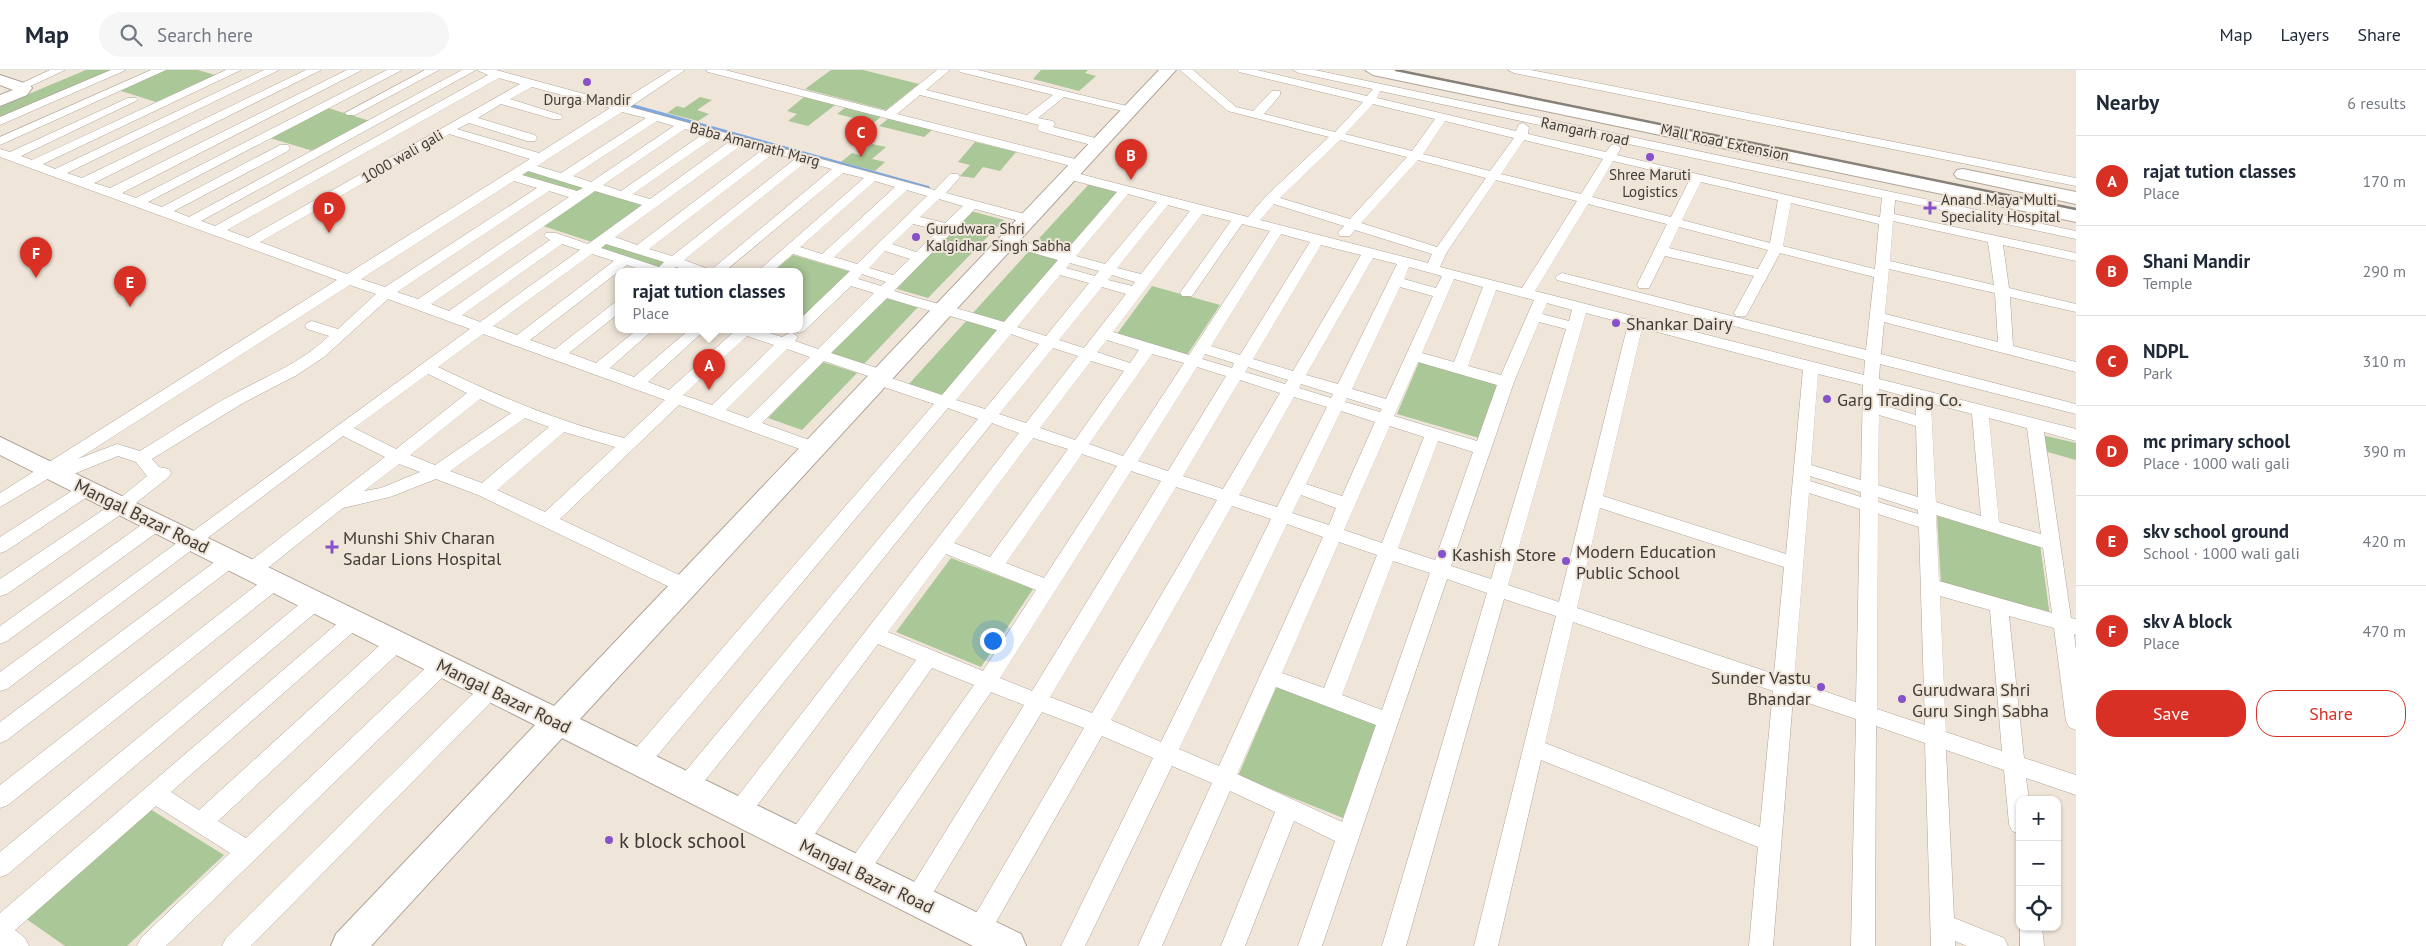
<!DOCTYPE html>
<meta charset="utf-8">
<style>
:root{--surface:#fff;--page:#f6f6f7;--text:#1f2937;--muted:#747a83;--line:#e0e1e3;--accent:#d93025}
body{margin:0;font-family:"PT Sans",sans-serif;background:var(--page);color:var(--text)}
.controls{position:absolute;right:15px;bottom:15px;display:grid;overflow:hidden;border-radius:10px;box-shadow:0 1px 4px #0004}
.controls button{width:45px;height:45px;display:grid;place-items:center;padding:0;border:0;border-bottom:1px solid var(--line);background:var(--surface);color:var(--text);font:25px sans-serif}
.you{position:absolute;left:992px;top:570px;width:18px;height:18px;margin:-12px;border:4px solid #fff;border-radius:50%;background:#1a73e8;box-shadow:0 0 0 8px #1a73e833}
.badge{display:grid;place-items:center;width:32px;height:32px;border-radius:50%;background:var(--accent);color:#fff;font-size:16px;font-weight:700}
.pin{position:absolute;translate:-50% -41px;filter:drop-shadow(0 1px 2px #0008)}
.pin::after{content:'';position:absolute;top:26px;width:18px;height:15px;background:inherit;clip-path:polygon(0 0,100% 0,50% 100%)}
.popup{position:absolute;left:615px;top:198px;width:188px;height:65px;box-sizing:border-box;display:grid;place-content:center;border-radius:10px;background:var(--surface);filter:drop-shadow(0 1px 4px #0005);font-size:16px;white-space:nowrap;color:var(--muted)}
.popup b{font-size:19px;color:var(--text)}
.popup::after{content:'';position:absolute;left:50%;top:100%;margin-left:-10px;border:10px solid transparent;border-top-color:var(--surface)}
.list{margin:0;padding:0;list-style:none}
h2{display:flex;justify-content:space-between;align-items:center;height:65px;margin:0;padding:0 20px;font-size:21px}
h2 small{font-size:16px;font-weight:400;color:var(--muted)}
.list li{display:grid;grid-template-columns:32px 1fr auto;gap:15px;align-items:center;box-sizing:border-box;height:90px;padding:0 20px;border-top:1px solid var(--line)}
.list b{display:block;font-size:19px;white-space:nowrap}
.list p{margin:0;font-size:16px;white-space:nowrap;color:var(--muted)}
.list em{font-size:16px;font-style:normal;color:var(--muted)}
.actions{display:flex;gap:10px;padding:15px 20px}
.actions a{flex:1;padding:11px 0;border:1px solid var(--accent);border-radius:20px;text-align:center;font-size:18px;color:var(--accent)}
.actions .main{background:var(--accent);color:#fff}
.icon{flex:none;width:28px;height:28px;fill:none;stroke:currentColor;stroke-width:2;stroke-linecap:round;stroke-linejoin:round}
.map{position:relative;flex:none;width:2076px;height:876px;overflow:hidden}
header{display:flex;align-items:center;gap:30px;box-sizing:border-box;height:70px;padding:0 25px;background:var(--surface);border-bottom:1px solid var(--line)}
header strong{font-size:24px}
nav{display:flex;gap:28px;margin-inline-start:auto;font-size:18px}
.search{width:350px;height:45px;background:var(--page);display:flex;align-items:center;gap:12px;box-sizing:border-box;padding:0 18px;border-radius:28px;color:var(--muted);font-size:19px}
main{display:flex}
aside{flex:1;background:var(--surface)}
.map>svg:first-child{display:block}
</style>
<header>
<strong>Map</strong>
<div class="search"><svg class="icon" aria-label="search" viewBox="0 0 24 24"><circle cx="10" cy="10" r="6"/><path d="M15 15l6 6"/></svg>Search here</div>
<nav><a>Map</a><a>Layers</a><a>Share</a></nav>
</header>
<main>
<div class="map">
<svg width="2076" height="876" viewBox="0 0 2076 876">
<rect width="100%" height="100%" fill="#f0e5d9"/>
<g fill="#aac798">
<polygon points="86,0 111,0 0,47 0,36"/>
<polygon points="164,0 198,0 215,5 156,32 118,20"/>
<polygon points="831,0 863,0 919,14 886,40 805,19"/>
<polygon points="1041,0 1088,0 1085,3 1096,6 1079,21 1033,9"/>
<polygon points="700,27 712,30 697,40 709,44 698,51 667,43 677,36 684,38"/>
<polygon points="804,27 835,35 808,56 788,51 797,44 787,41"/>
<polygon points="846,37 882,46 861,63 854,61 866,51 837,44"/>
<polygon points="328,38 370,51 313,81 270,68"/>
<polygon points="889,48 933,59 924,67 879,56"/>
<polygon points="975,72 1016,82 1000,101 983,97 974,108 960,106 970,95 958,92"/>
<polygon points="872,74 886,77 872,89 885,92 875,101 841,92 852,83 859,85"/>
<polygon points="530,100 584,117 575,123 521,105"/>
<polygon points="1090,113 1120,121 1064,184 1033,175"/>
<polygon points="595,120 646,135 595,173 543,156"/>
<polygon points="971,141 1004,150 928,228 894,218"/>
<polygon points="608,172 668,192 660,198 599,178"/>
<polygon points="1030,180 1061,189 1005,254 972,244"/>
<polygon points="793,185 851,202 805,246 799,244 799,201 774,201"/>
<polygon points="1152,216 1220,235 1187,285 1117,264"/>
<polygon points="885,228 918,237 864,294 829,284"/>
<polygon points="968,249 1001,259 943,327 908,315"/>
<polygon points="823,292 857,303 802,360 768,348"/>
<polygon points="1419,292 1498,313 1479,368 1397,344"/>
<polygon points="2042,365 2076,373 2076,390 2044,381"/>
<polygon points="1937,446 2040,474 2050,547 1941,515"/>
<polygon points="951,488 1033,519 981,597 896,562"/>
<polygon points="1277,615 1377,652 1343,748 1238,706"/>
<polygon points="150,739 224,785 127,876 65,876 25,848"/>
</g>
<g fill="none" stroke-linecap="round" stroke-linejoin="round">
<polyline stroke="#7fa8dc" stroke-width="4" points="632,36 928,118"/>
<g stroke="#afa499" stroke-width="1">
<g id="street">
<polygon points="50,0 65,0 24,19 20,20 14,17"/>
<polygon points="111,0 126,0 0,55 0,47"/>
<polygon points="151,0 166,0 0,75 0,67"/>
<path d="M226 0H241L43 94 55 99 264 0H279L67 103 82 108 306 0H321L94 113 110 118 347 0H362L122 123 136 128 387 0H402L148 132 162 137 280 75H288L290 78 288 81 174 141 189 147 462 0H476L201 151 215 156 488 5 477 0H496L618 33 671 0H685L630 37 935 120 950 104H958L960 107 946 123 1032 146 1034 149 1027 153 975 139 894 221C931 233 966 240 1004 252L1058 190 1002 174 1000 171 1002 168 1007 167 1064 183 1117 122 1064 108 1062 105 1064 102 1068 101 1248 147 1266 126 1329 67 1228 41 1180 0H1193L1236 37 1253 41 1272 21H1280V25L1264 44 1335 62 1363 32 1239 2 1237 0H1257L1367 26 1373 19 1299 3 1293 0H1315L2076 161V169L1895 130 1894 144 2076 183V191L2003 175 2009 218 2076 234V242L2010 227 2013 276 2076 292V302L1884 252 1881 284 2076 334V344L1880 294 1879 309 2076 359V371L2044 362 2071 548 2076 549V565L2074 564 2076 580V660L2069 657 2066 651 2054 558 2009 546 2024 688 2076 705V725L2026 708 2029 730H2020V764L2012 761 2009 754 2004 700 1946 680 1954 848 2004 868 2008 876H1967L1955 871V876H1931L1925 673 1876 656 1875 876H1851L1856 649 1793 628 1773 876H1749L1758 777 1541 690 1498 876H1474L1556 546 1504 529 1406 876H1382L1487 523 1447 509 1322 876H1298L1335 771 1294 751 1245 876H1221L1275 742 1230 721 1162 876H1138L1212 713 1172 696 1085 876H1061L1153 688 1102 666 987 868 979 872 971 868 967 860 971 852 1084 658 1042 642 924 838 916 841 908 838 904 830 908 822 1024 635 991 622 866 807 858 810 850 807 847 799 850 791 974 615 932 598 805 778 797 781 789 778 786 771 789 764 916 590 878 574 747 749 739 752 731 749 728 742 731 735 1019 363 992 353 695 723 687 726 679 723 676 716 679 709 978 349 948 338 646 699 638 701 630 699 627 692 630 685 934 334 872 313 871 307 824 291 762 353 820 374 822 378 820 382H808L679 335 560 449 692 511 694 516 692 521 685 523 678 521 478 425 436 409 390 427 343 438 259 505 252 507 245 505 243 500 245 495 385 387 343 366 7 619 0 621V602L470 259 388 229 324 287 297 305 243 333 152 389 159 397 169 399 171 403 169 407 127 440 7 524 0 526V509L115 432 147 406 136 392 118 386 64 408 58 410 51 407 0 437V423L337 210 0 87V79L10 82 128 28H136L138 30 21 86 32 90ZM499 8 520 14 248 168 227 160ZM532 17 610 38 539 83 457 59 469 53 527 71H535L537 68 535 65 478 48 501 34 553 49H561L563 47 561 45 510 29ZM1380 21 1882 128 1880 147 1617 85 1621 78 1615 74 1611 75 1606 82 1528 64 1529 57 1523 53 1519 54 1516 61 1377 28ZM1373 34 1435 49 1412 81 1345 64ZM622 42 646 48 561 103 537 96ZM657 51 674 56 591 112 573 106ZM1445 51 1514 68 1490 101 1423 84ZM685 59 703 64 621 121 603 115ZM449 64 530 89 347 204 260 172ZM715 67 730 71 650 129 633 124ZM1340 70 1407 87 1350 149 1280 128ZM1524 70 1603 89 1581 124 1501 104ZM742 75 762 80 637 175 615 167ZM774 83 795 89 672 186 649 179ZM1418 90 1486 108 1437 177 1361 153ZM1613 91 1690 109 1671 147 1592 127ZM806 92 832 99 711 200 684 190ZM528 101 583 118 577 121 522 105ZM843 103 864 108 758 201H773L793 184 850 201 799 250V259H792L799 263 804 261 851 216 874 223 818 279 795 271 798 267 791 262 782 267 756 259H737L669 320 648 312 706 259H690L634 307 610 298 654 259H638L596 293 569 283 619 243V232L614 233 555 279 530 270 627 195C642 200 663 207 676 197L691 201H725ZM1496 110 1577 131 1522 218 1440 197 1447 182ZM514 111 537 118 385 217 361 209ZM875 111 895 117 822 184 800 177ZM1701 112 1778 130 1770 173 1682 150ZM907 120 927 126 857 194 834 187ZM549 121 569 127 418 229 397 222ZM595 121 642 135 588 174 556 163H546L544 166 550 170 449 241 431 234ZM1128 124 1157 132 1105 194 1076 186ZM939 129 963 136 945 153 920 147ZM1791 133 1879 154 1875 199 1783 176ZM1274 134 1344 156 1338 163 1340 166H1350L1355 160 1432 184 1428 193 1260 150ZM1588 134 1667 154 1637 215 1639 218H1649L1665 186 1754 206 1734 243 1736 246H1746L1780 183 1874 207 1866 280 1562 203 1555 207 1557 210 1865 290 1864 305 1535 221ZM1168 135 1190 141 1141 204 1117 198ZM1202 144 1231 151 1180 223 1182 226H1192L1242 154 1270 161 1189 285 1113 262ZM1893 151 1988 172 1994 215 1890 191ZM913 154 939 160 916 182 892 174ZM1679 157 1768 180 1758 199 1669 178ZM1281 164 1310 172 1240 285 1211 276ZM562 174 580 180 480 252 462 245ZM606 174 664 192 659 197 601 178ZM1321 175 1361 185 1293 301 1253 289ZM885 181 910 189 893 205 869 198ZM592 184 614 191 517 265 493 256ZM1373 188 1397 194 1338 314 1306 305ZM1070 193 1099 201 1095 206 1066 198ZM1409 197 1442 206 1436 218 1404 209ZM1889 199 1995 223 1998 272 1885 244ZM862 204 886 212 881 216 858 209ZM1060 205 1089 213 1046 266 1017 257ZM1112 205 1135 212 1132 216 1108 210ZM1454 209 1483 217 1454 292 1422 283ZM350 215 376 224 338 259 312 251 307 253 305 256 307 259 329 266C298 295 268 305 232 325 200 342 170 363 140 381L117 374 78 389ZM1102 217 1126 224 1084 278 1059 270ZM1400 217 1433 226 1386 329 1352 319ZM1496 220 1534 230 1501 305 1468 296ZM887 228C925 240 960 248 997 260L942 325 888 307 886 301 831 283ZM1547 233 1572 240 1569 251 1542 244ZM1586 243 1628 254 1559 532 1508 515ZM1539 252 1566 259 1491 509 1451 496 1514 312ZM1642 258 1803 300 1786 484 1603 426ZM483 264 665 330 624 368C559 352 498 326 438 297ZM1011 264 1039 274 985 339 956 330ZM747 266 774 275 712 335 683 325ZM1107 270 1139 280 1130 293 1097 282ZM1053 278 1078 286 1026 353 999 344ZM787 279 810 287 748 348 726 340ZM1152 284 1184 293 1123 386 1089 374ZM1205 284 1234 293 1232 298 1202 289ZM1091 291 1124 301 1075 370 1040 358ZM1418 292 1497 315 1477 371 1394 346ZM1197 297 1226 306 1168 401 1138 391ZM1248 297 1288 310 1285 314 1245 302ZM428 304 467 323 396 379 354 358ZM1818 304 1863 315 1861 410 1811 395ZM1240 310 1280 323 1223 419 1183 406ZM1301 314 1333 324 1331 328 1299 318ZM1879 319 1915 329 1916 345 1879 334ZM1294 327 1327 337 1277 437 1239 425ZM1347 328 1382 339 1380 342 1345 332ZM480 329 511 343 435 395 410 385ZM1931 333 1972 344 1981 446 1936 432ZM1341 341 1375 352 1342 426 1306 414ZM1879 345 1916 356 1918 427 1878 415ZM525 348 549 357 482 413 450 401ZM1989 348 2027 358 2041 464 1999 452ZM1390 356 1424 367 1382 473 1344 460ZM564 362 615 377 545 442 497 420ZM1033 368 1068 379 990 487 954 473ZM1438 371 1473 382 1435 490 1398 478ZM1082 384 1117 396 1044 508 1006 493ZM399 394 420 402 381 418 364 421ZM1131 401 1161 411 1032 621 1000 608ZM1810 406 1861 422V427L1810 411ZM1176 417 1217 430 1092 643 1050 627ZM1809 423 1860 439 1856 632 1794 611ZM1301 425 1336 438 1329 455 1292 443ZM1878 427 1918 440V444L1878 432ZM1232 436 1271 449 1161 672 1111 650ZM1600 438 1784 497 1774 604 1577 538ZM1878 444 1919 457 1925 655 1877 639ZM1936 445 2043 478 2052 543 1939 511ZM1287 454 1323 467 1219 696 1179 679ZM1339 472 1377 485 1324 618 1282 603ZM946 484 1036 520 983 601 888 562ZM1393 491 1430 503 1382 640 1342 625ZM1940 526 1990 540 2002 681 1946 662ZM1573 552 1773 621 1760 757 1545 673ZM1276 617 1376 655 1342 752 1237 704Z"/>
<polygon points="425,0 439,0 355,45 347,45 345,43"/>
<polygon points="706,0 725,0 886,41 937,0 950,0 926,20 1027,45 1053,25 960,2 958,0 978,0 1135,38 1137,40 1131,43 1064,27 1038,48 1053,51 1055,54 1053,57 1103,70 1105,73 1103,76 1099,77 1039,61 1037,58 1039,55 920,25 897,44 1083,91 1085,94 1079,98 708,2"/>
<polygon points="1508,0 1531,0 2076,108 2076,116 1514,3"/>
<polygon points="87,413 93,415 96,419 93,423 6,481 0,483 0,467 81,415"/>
<polygon points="157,447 163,448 166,453 163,458 7,571 0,574 0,556 151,448"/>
<polygon points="230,483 236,485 239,490 236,495 7,670 0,673 0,652 224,485"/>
<polygon points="274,505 281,507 283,512 281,517 8,735 0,738 0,715 267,507"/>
<polygon points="315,525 322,527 324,532 322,537 8,804 0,807 0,782 308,527"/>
<polygon points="353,543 360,546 363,551 360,556 171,722 199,740 390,566 397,564 404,566 407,572 404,578 218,751 246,768 435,589 442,587 449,589 452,595 449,601 166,876 137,876 141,868 230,783 156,736 15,860 25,868 29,876 0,876 0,843 346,546"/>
<polygon points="491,611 498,613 501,619 498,625 251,876 222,876 226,868 484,613"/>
<polygon points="2020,853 2020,857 2042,857 2044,876 2020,876"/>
</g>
</g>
<g stroke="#afa499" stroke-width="2">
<g id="secondary">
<polygon points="1159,0 1176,0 580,649 1021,864 1026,876 973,876 562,668 371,876 331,876 336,864 535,655 0,385 0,367 554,636"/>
<polygon points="1365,0 1396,0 2076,140 2076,152 1373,5"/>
<polygon points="0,5 30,15 32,18 27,25 0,36 0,25 13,20 0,15"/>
<polygon points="1963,99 2076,122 2076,134 1957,108 1954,104 1957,100"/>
</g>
</g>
<use href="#street" fill="#fff" fill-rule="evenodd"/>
<use href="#secondary" fill="#fff" fill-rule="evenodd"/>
<polyline stroke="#888179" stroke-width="2.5" points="1396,0 2076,139"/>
</g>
<g fill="#8752c9" stroke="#f0e5d9" stroke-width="2">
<circle cx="587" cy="12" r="5"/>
<circle cx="1650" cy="87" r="5"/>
<path d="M1927.5 130.5h5v5h5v5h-5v5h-5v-5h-5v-5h5z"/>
<circle cx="916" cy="167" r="5"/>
<circle cx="1616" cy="253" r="5"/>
<circle cx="1827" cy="329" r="5"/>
<path d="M329.5 469.5h5v5h5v5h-5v5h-5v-5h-5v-5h5z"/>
<circle cx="1442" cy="484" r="5"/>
<circle cx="1566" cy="491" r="5"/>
<circle cx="1821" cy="617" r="5"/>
<circle cx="1902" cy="629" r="5"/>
<circle cx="609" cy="770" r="5"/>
</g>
<g text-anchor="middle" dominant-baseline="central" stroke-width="4" stroke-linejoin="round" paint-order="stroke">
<g font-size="15" fill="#403c37" stroke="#f0e5d9">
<text x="587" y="29">Durga Mandir</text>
<text x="1650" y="104">Shree Maruti<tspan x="1650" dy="17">Logistics</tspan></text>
<text x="1941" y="129" text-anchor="start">Anand Maya Multi<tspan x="1941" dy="17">Speciality Hospital</tspan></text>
<text x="926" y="158" text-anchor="start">Gurudwara Shri<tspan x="926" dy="17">Kalgidhar Singh Sabha</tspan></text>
</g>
<g font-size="15" fill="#403c37" stroke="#f0e5d9">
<text transform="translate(1585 61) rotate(12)">Ramgarh road</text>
<text transform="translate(1725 72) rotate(12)">Mall Road Extension</text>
<text transform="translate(755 74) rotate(15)">Baba Amarnath Marg</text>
<text transform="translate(402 86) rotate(-30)">1000 wali gali</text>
</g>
<g font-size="18" fill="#403c37" stroke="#f0e5d9" text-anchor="start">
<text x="1626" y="253">Shankar Dairy</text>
<text x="1837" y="329">Garg Trading Co.</text>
<text x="343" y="467">Munshi Shiv Charan<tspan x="343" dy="21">Sadar Lions Hospital</tspan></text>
<text x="1576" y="481">Modern Education<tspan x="1576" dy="21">Public School</tspan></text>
<text x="1452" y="484">Kashish Store</text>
<text x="1811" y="607" text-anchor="end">Sunder Vastu<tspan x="1811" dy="21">Bhandar</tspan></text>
<text x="1912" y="619">Gurudwara Shri<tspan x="1912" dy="21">Guru Singh Sabha</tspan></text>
</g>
<g font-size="18" fill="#403c37" stroke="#f0e5d9">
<text transform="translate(142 446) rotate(26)">Mangal Bazar Road</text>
<text transform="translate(504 626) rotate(26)">Mangal Bazar Road</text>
<text transform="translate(867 806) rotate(26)">Mangal Bazar Road</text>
</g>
<g font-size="21" fill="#403c37" stroke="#f0e5d9" text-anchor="start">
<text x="619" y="770">k block school</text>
</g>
</g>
</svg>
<div class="controls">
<button>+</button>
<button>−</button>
<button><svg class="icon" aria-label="locate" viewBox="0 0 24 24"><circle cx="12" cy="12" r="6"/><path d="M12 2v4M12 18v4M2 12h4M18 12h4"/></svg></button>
</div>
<div class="you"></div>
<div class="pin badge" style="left:709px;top:320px">A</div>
<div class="popup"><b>rajat tution classes</b>Place</div>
<div class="pin badge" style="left:1131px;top:110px">B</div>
<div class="pin badge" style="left:861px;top:87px">C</div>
<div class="pin badge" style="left:329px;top:163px">D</div>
<div class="pin badge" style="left:130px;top:237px">E</div>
<div class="pin badge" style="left:36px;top:208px">F</div>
</div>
<aside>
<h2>Nearby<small>6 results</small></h2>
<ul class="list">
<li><span class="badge">A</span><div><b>rajat tution classes</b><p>Place</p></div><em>170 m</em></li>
<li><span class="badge">B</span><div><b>Shani Mandir</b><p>Temple</p></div><em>290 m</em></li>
<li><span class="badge">C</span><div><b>NDPL</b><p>Park</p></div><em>310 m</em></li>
<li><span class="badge">D</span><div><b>mc primary school</b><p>Place · 1000 wali gali</p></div><em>390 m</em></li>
<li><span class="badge">E</span><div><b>skv school ground</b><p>School · 1000 wali gali</p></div><em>420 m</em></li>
<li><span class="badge">F</span><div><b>skv A block</b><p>Place</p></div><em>470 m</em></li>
</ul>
<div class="actions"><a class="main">Save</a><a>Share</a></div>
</aside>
</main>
